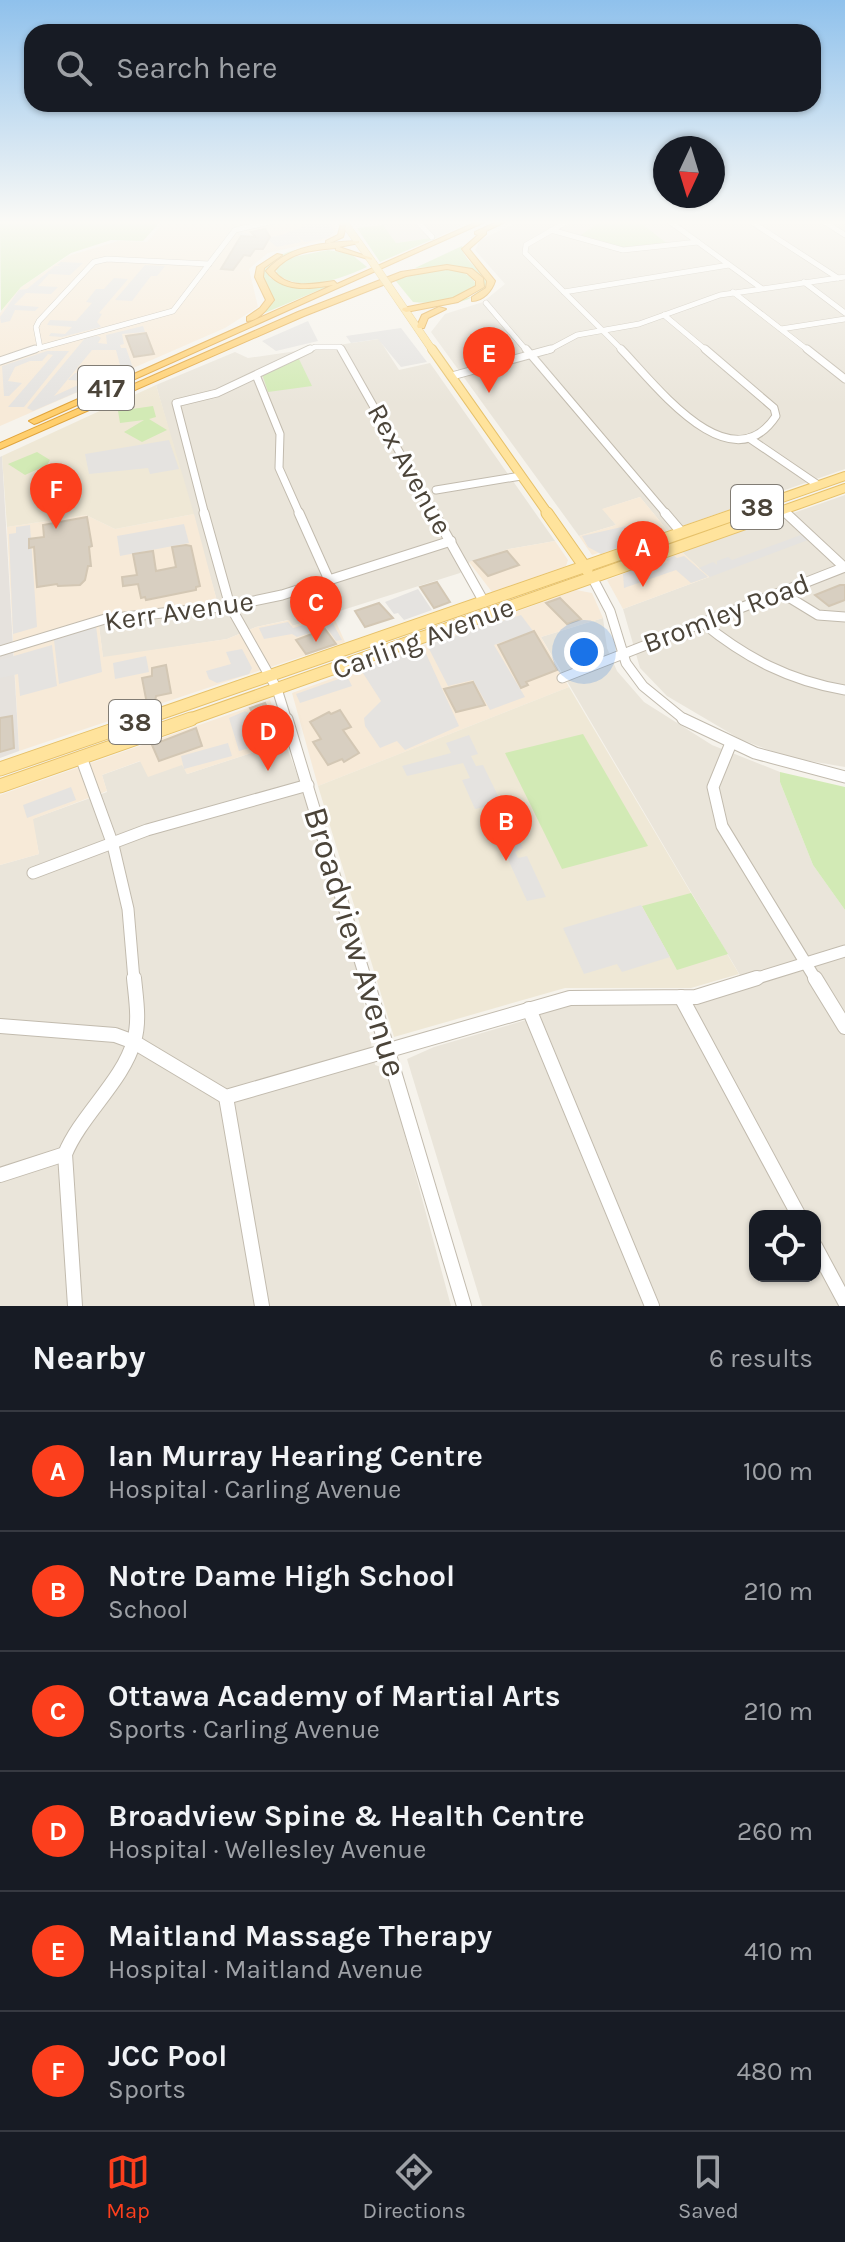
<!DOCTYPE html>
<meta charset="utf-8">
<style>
:root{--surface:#171b24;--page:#20242c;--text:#f1f3f6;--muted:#9ea1a6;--line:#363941;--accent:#fc3f1d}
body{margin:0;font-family:Karla,sans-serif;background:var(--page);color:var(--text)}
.controls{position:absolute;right:24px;bottom:24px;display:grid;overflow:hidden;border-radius:16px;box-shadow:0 2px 6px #0004}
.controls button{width:72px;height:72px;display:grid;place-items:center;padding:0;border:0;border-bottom:2px solid var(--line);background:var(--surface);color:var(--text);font:40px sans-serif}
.compass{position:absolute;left:653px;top:136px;width:72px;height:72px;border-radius:50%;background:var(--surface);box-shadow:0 2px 6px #0004;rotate:184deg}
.you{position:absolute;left:584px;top:652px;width:28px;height:28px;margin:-20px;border:6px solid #fff;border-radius:50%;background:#1a73e8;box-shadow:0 0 0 12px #1a73e833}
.badge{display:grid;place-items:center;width:52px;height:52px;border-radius:50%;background:var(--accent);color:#fff;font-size:26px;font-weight:700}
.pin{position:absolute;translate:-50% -66px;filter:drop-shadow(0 2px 4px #0008)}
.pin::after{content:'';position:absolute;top:42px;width:28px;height:24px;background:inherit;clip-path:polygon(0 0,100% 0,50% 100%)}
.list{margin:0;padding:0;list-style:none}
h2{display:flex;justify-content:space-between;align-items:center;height:104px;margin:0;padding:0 32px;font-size:34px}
h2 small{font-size:26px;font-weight:400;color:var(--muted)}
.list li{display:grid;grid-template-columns:52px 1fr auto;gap:24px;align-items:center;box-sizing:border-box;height:120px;padding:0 32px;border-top:2px solid var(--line)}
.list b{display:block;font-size:30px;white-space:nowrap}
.list p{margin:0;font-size:26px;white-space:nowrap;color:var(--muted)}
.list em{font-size:26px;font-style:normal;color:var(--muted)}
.icon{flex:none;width:44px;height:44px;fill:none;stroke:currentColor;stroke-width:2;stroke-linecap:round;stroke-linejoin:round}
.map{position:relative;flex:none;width:845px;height:1306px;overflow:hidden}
.search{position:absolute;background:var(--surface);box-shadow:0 2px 6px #0004;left:24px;right:24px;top:24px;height:88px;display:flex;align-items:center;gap:20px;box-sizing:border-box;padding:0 28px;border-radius:24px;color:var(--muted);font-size:30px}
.sheet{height:824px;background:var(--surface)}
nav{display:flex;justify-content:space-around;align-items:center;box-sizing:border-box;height:112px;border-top:2px solid var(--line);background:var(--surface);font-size:22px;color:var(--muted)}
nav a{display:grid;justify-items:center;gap:4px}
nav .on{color:var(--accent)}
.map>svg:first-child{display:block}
</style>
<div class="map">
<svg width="845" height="1306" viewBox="0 0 845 1306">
<rect width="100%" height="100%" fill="#f6f3ec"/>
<g fill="#eae5da" fill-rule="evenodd">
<polygon points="380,221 472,221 438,237 396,243"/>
<polygon points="520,221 845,221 845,469 668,531 640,497 603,509 616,525 579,536 431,332 445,314 483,302 505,284 475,250 480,240"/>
<polygon points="379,339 399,370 430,363 555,541 509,549 470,562 460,573 292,626 288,620 256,627 227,639 103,658 98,618 217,601 156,385 235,352 248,358"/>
<polygon points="845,495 845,767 787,757 740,739 667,696 640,668 623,609 709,577 682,552"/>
<path d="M603 618 607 648 617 671 644 702 712 745 780 772V782L813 865 845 910V1306H482L407 1059 434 1047 533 1018 570 998 696 997 744 982 541 637ZM755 1216H815V1276H755Z"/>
<polygon points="285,742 307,801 360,982 375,1065 387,1069 451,1306 0,1306 0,865 39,854 32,819 107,792 102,775 141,761 183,765 187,774"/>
</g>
<g fill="#f7ead8">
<polygon points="165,221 333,221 337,232 328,239 268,253 249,269 258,307 225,328 0,426 0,313 21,287 68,256 118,241 147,242"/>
<polygon points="640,497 668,531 592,555 579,536 616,525 602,509"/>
<polygon points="194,514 217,601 98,618 103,657 227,639 256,627 289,620 293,626 332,613 345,642 19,751 7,527 86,515 115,529"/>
<polygon points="555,541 568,560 566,566 492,592 469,562 509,549"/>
<polygon points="682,552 709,577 623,609 607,580"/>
<polygon points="576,590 592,593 603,618 541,637 569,687 318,786 292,693"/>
<polygon points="270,700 285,742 187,774 182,765 148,777 140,761 102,775 107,791 33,819 39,854 0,865 0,795"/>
</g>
<polygon fill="#e6e2dd" points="2,456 19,751 0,758 0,457"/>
<g fill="#efe8d6">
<polygon points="156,385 194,514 115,529 86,515 7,527 2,456"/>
<polygon points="569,687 739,974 691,988 565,988 394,1037 318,786"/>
</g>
<g fill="#d2eab5">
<polygon points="0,221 161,221 143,241 111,240 71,253 21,287 1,311"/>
<polygon points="601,221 638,221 669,245 625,249 578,237"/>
<polygon points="383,225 396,243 438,237 380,262 357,228"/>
<path d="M462 246C463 263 484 269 489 286 471 303 448 305 424 308L471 297 484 287 480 276C457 264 440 266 415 268Z"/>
<path d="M311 247 279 259 268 271 270 278 286 285H331L260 315 272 303V296L262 276C267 255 292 250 311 247Z"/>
<path d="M328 250 351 254 367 267C339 279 304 294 277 274L276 269 288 258Z"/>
<path d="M436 269C450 269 470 270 476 285 463 300 432 305 413 302L395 280Z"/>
<polygon points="298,357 312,386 268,392 262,374"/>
<polygon points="153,406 156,417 149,419 167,430 142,442 124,432 144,420 120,423 118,411"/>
<polygon points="37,452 50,460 47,465 25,475 8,464"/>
<polygon points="583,734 648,846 562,869 505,753"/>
<polygon points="780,772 845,787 845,910 813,865 780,782"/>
<polygon points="691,893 728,954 677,970 642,906"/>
</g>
<g fill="#e5e3e0" fill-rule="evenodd">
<polygon points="319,221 329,221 334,232 327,238 305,242 296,235 302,242 277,247 267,239 237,235 241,232 265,238 281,235 305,226 304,223"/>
<polygon points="61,262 83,263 70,275 49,274 38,286 58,287 51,294 26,293 14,305 39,307 35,311 15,310 10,321 1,323 0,317 19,290 27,289 55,266 62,266 57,265"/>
<polygon points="145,265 165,266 157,276 151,276 132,301 115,300"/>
<polygon points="114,278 128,279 99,313 102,314 97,322 101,327 62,337 49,336 51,333 65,334 72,327 47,325 50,320 76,321 92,303 86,302 96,289 104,289"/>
<polygon points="308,321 318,341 276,351 262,341"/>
<path d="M143 326 145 332 122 334 124 344 120 345 121 348H126L133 368 33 411 27 408 86 337 98 336 101 338 98 343 107 344 106 335ZM92 350H116L120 365 98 374 75 373 68 380 87 381 54 396Z"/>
<polygon points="401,328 427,362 401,367 378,339 351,343 346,336"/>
<polygon points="47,351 69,351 24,407 8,407 53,355 48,354 42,361 30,361 15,367 8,381 22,383 9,396 4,396 2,366"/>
<polygon points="169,440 179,469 150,474 148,468 89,474 85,454"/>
<polygon points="184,524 189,543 120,556 117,536"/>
<polygon points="635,524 640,531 627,534 633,542 601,554 588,547 582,536"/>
<polygon points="30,525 37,627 13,634 9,534 16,533 16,527"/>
<polygon points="801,535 808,540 710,577 699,568 713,562 717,565 717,561 728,557 732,560"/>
<polygon points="674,556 677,558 684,556 708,577 691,583 676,570 624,588 623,574 638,568 641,571 668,562 666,559"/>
<polygon points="418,589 432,610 404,620 398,613 394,614 385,602"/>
<polygon points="521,615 533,631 494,645 525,697 490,710 473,680 448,686 427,645"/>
<polygon points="330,618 342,640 336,641 327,628 297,637 292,634 264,639 259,628 288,622 293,628"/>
<polygon points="96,626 102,672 59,684 54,640"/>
<polygon points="52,645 57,686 20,696 18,674 0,678 0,660"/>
<polygon points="423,647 459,726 405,750 397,741 380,748 365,726 364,718 381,701 361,670"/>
<polygon points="242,649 252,668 249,674 217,683 209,679 206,671 231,664 226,652"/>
<polygon points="146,656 149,672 115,679 113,663"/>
<polygon points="347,676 352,686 300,703 296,694"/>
<polygon points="245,711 250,714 261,735 275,731 276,740 239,751 229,718"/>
<polygon points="469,735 478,754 471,756 476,766 483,765 501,802 493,804 497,813 505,812 523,848 515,852 518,858 527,856 546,897 527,901 484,807 475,809 462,780 470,778 463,763 407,776 402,766 451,753 446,743"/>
<polygon points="228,743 232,756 184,769 181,756"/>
<polygon points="71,787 76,800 27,818 23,805"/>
<polygon points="641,905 670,957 622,972 617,964 584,974 563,928"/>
</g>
<g fill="#d8cfc1" stroke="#d3c7b4" stroke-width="2">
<polygon points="265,229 270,237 263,249 255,249 250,256 244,255 233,270 221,269 241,236 256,237 251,232"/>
<polygon points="146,333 154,354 134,357 126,336"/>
<polygon points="87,517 92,546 89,547 91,566 88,566 85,580 80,585 58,586 57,584 37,587 34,547 29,548 29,539 44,537 43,525"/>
<polygon points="186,545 191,546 200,586 196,587 196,590 146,600 145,597 141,598 138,584 123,586 122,577 137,575 133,554 153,551 156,571 176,567 172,547"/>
<polygon points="507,551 519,565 488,576 474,561"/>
<polygon points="437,582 450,602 434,608 420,587"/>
<polygon points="840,585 845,585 845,600 829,606 815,595"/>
<polygon points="560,598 581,619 567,624 546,603"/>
<polygon points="379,603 393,618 365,627 355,611"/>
<polygon points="325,629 336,644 306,654 296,640"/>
<polygon points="534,631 557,670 526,682 528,685 521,688 498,645"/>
<polygon points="166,665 171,693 156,696 155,702 147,704 142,678 152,676 152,668"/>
<polygon points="473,682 485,705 456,712 444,689"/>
<polygon points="265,703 274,721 270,723 273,730 263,733 250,708"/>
<polygon points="340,710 351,727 343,730 359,753 344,762 342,759 328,765 313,742 321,739 310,722 329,712 331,714"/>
<polygon points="12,716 14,748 0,752 0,718"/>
<polygon points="196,728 202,746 159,761 152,745"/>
</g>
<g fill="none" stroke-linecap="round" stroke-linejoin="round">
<g stroke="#c2bbae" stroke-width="6">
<g id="minor-far4">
<polyline points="417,221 432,237"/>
<polyline points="568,221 526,245 525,253 623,351"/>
<polyline points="669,221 761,288"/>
<polyline points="750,221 838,278"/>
<polyline points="823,221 845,235"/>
<polyline points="551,230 623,250 698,242"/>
<polyline points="804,282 845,313"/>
<polyline points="564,292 729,265"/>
<polyline points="733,292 809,351"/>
<polyline points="486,303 527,351"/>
<polyline points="664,315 707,351"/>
<polyline points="781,329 845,319"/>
<polyline points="40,348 36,327 39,321 94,262 107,259 209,264"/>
<polyline points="29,351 173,311 235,230 274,221"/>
<polyline points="306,351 315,347 340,347 342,351"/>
<polyline points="547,351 577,335 639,324 720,295 845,277"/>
</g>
</g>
<g stroke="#c2bbae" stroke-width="9">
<g id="minor-far3">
<polyline points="341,349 435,515"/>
<polyline points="526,349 667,515"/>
<path d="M621 349C655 384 730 485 776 416L774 408 705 349"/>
<polyline points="807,349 845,379"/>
<polyline points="0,361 35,349"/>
<polyline points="256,375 280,434 279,468 300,515"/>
<polyline points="452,376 551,349"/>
<polyline points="749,438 818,485"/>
<polyline points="436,490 521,476"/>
<polyline points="783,510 788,515"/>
<polyline points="205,515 176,403 217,393 310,349"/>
</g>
</g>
<g stroke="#c2bbae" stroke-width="11">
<g id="minor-far2">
<polyline points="204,513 230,606 277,689 287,721"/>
<polyline points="299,513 329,580"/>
<polyline points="434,513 484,602"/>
<polyline points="665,513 682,533"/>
<polyline points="786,513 844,567"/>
<polyline points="592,577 610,611 626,663 643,686 686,721"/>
<polyline points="782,593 818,615 845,617"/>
<path d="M703 623C746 658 790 681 845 690"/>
<polyline points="0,651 105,619 230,606 282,595 451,541"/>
<polyline points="562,678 845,567"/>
</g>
</g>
<g stroke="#c2bbae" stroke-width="13">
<g id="minor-far1">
<polyline points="287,719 366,980"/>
<polyline points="683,719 755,753 845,777"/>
<polyline points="731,743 713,787 722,826 816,980"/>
<polyline points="81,757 113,845 128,909 134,980"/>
<polyline points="33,873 147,830 308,785"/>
<polyline points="751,980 845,951"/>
</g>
</g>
<g stroke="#c2bbae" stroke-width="16">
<g id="minor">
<polyline points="366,978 464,1306"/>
<polyline points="815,978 845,1027"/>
<polyline points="681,997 799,1216"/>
<polyline points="529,1009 652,1306"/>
<polyline points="0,1026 115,1035 134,1042 226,1097 570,998 696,997 757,978"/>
<polyline points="226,1097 262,1306"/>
<polyline points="0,1175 65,1154"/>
<polyline points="815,1246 845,1302"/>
<path d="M75 1306 65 1154C81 1115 123 1081 134 1041 140 1021 136 999 134 978"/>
</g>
</g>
<g stroke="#e6c16a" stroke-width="8">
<g id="major-far3">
<polyline points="343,221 373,263"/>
<polyline points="388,285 433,351"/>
</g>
</g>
<g stroke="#e6c16a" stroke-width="10">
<g id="major-far2">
<polyline points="432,349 549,515"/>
<polyline points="733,515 845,476"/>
<polyline points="769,515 845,488"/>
</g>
</g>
<g stroke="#e6c16a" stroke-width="13">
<g id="major-far1">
<polyline points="547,513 587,570"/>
<polyline points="139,721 739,513"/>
<polyline points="185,721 775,513"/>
</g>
</g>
<g stroke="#e6c16a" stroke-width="15">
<g id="major">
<polyline points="0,769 145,719"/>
<polyline points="0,786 191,719"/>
</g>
</g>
<g stroke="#e0a43c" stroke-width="2">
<g id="highway">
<polygon points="344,221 347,223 343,237 330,243 326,243 326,241 338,235 341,223"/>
<path d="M479 221H487L37 423 34 424 29 421 333 285C310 289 282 293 266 271 288 245 328 242 359 241V243L339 247 372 258V260L336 250V248C312 250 290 252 274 271 288 290 314 284 334 281L337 284Z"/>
<path d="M499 221H507L486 231V234L469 249 495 281C492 291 483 301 472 301V297L486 288 487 281 462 249 478 235 475 234V232Z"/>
<path d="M277 254 282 255 264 268 263 277 274 300C267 309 259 321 247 321V317L260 308 266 300 255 277 257 267Z"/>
<polygon points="447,265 472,269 483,278 484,287 458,302 406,312 402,310 403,308 453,298 476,286 476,281 467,273 447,269 406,276 304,316 0,449 0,443 298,312 401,272"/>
<polygon points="439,307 446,309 428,318 424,328 418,328 417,326 422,315"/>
</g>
</g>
<use href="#minor-far4" stroke="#fff" stroke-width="5"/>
<use href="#minor-far3" stroke="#fff" stroke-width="7"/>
<use href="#minor-far2" stroke="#fff" stroke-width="9"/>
<use href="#minor-far1" stroke="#fff" stroke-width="11"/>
<use href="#minor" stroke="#fff" stroke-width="14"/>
<use href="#major-far3" stroke="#ffe39c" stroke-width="7"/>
<use href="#major-far2" stroke="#ffe39c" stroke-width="8"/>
<use href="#major-far1" stroke="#ffe39c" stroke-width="11"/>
<use href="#major" stroke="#ffe39c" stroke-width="13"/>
<use href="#highway" fill="#ffcf6e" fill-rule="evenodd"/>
<g stroke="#e6c16a" stroke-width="8" stroke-linecap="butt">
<polyline id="major-bridge" points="373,263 388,285"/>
</g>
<use href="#major-bridge" stroke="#ffe39c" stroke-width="7"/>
</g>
<linearGradient id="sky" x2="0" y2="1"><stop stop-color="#8fc1ec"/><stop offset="0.55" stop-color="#fbfaf6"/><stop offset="1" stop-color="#fbfaf6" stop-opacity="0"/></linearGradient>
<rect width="845" height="404" fill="url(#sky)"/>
<g text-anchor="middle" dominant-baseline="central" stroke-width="6" stroke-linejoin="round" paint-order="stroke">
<g fill="#fff" stroke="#817c74" stroke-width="2">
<rect x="78" y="366" width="56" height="44" rx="6"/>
<rect x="731" y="485" width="52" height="44" rx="6"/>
<rect x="109" y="700" width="52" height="44" rx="6"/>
</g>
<g font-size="26" font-weight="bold" fill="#4b4439">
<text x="106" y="388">417</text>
<text x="757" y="507">38</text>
<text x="135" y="722">38</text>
</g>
<g font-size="28" fill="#4b4439" stroke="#fff">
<text transform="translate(410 469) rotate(61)">Rex Avenue</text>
<text transform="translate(179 611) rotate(-8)">Kerr Avenue</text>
<text transform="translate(726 613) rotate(-21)">Bromley Road</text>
<text transform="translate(423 638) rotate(-20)">Carling Avenue</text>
</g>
<g font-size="34" fill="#4b4439" stroke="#fff">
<text transform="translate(355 942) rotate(73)">Broadview Avenue</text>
</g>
</g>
</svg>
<div class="controls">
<button><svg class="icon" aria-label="locate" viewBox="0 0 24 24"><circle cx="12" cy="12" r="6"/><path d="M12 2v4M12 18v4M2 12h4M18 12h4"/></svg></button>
</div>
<svg class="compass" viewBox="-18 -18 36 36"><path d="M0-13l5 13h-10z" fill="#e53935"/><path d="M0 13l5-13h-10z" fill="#9ea1a6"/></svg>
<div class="you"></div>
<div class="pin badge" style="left:643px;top:587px">A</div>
<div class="pin badge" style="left:506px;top:861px">B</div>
<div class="pin badge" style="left:316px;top:642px">C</div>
<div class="pin badge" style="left:268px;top:771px">D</div>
<div class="pin badge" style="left:489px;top:393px">E</div>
<div class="pin badge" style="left:56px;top:529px">F</div>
<div class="search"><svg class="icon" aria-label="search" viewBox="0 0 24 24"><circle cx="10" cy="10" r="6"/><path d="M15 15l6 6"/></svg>Search here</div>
</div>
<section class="sheet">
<h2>Nearby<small>6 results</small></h2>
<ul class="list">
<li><span class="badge">A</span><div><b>Ian Murray Hearing Centre</b><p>Hospital · Carling Avenue</p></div><em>100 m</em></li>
<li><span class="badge">B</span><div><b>Notre Dame High School</b><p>School</p></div><em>210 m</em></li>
<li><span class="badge">C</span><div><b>Ottawa Academy of Martial Arts</b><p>Sports · Carling Avenue</p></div><em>210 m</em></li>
<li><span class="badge">D</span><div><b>Broadview Spine &amp; Health Centre</b><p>Hospital · Wellesley Avenue</p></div><em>260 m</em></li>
<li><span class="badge">E</span><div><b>Maitland Massage Therapy</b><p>Hospital · Maitland Avenue</p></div><em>410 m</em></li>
<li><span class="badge">F</span><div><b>JCC Pool</b><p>Sports</p></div><em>480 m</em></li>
</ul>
</section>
<nav>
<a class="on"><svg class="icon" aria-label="map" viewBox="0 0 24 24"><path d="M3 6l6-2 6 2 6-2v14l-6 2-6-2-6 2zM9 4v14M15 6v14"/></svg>Map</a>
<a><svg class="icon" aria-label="directions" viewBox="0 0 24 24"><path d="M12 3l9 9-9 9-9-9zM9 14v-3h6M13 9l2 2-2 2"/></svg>Directions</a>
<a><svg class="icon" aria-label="saved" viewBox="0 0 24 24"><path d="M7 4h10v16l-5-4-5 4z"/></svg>Saved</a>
</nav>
